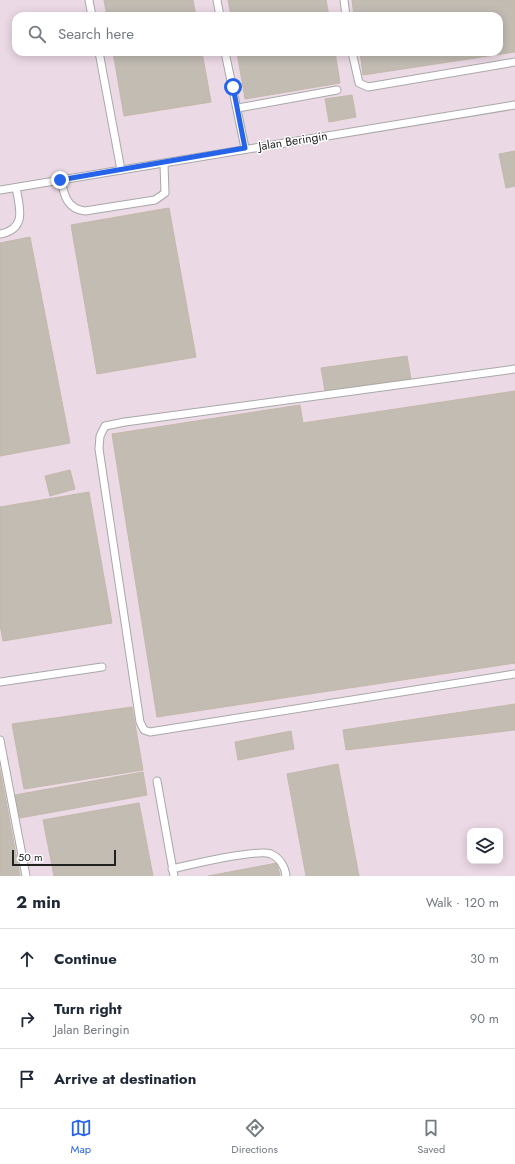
<!DOCTYPE html>
<meta charset="utf-8">
<style>
:root{--surface:#fff;--page:#f2f2f3;--text:#1f2937;--muted:#747a83;--line:#e0e1e3;--accent:#2563eb}
body{margin:0;font-family:Jost,sans-serif;background:var(--page);color:var(--text)}
.controls{position:absolute;right:12px;bottom:12px;display:grid;overflow:hidden;border-radius:8px;box-shadow:0 2px 10px #0003}
.controls button{width:36px;height:36px;display:grid;place-items:center;padding:0;border:0;border-bottom:1px solid var(--line);background:var(--surface);color:var(--text);font:20px sans-serif}
.scale{position:absolute;left:12px;bottom:10px;width:104px;box-sizing:border-box;padding-left:4px;border:2px solid #212121;border-top:0;font-size:11px;line-height:14px;white-space:nowrap;color:#212121;-webkit-text-stroke:3px #fff;paint-order:stroke}
.stop{position:absolute;width:12px;height:12px;margin:-9px;border:3px solid #2563eb;border-radius:50%;background:#fff}
.stop.end{background:#2563eb;border-color:#fff;box-shadow:0 1px 4px #0008}
.list{margin:0;padding:0;list-style:none}
h2{display:flex;justify-content:space-between;align-items:center;height:52px;margin:0;padding:0 16px;font-size:17px}
h2 small{font-size:13px;font-weight:400;color:var(--muted)}
.list li{display:grid;grid-template-columns:26px 1fr auto;gap:12px;align-items:center;box-sizing:border-box;height:60px;padding:0 16px;border-top:1px solid var(--line)}
.list b{display:block;font-size:15px;white-space:nowrap}
.list p{margin:0;font-size:13px;white-space:nowrap;color:var(--muted)}
.list em{font-size:13px;font-style:normal;color:var(--muted)}
.icon{flex:none;width:22px;height:22px;fill:none;stroke:currentColor;stroke-width:2;stroke-linecap:round;stroke-linejoin:round}
.map{position:relative;flex:none;width:515px;height:876px;overflow:hidden}
.search{position:absolute;background:var(--surface);box-shadow:0 2px 10px #0003;left:12px;right:12px;top:12px;height:44px;display:flex;align-items:center;gap:10px;box-sizing:border-box;padding:0 14px;border-radius:12px;color:var(--muted);font-size:15px}
.sheet{height:232px;background:var(--surface)}
nav{display:flex;justify-content:space-around;align-items:center;box-sizing:border-box;height:56px;border-top:1px solid var(--line);background:var(--surface);font-size:11px;color:var(--muted)}
nav a{display:grid;justify-items:center;gap:2px}
nav .on{color:var(--accent)}
.map>svg:first-child{display:block}
</style>
<div class="map">
<svg width="515" height="876" viewBox="0 0 515 876">
<rect width="100%" height="100%" fill="#f1efe7"/>
<path fill="#ebd9e5" fill-rule="evenodd" d="M0 0H515V876H0ZM16 16H499V52H16ZM470 831H500V861H470Z"/>
<g fill="#c2bcb3" stroke="#c4b8a9">
<polygon points="104,0 193,0 196,16 107,16"/>
<polygon points="228,0 326,0 329,16 231,16"/>
<polygon points="352,0 515,0 515,52 363,75 360,52 499,52 499,16 354,16"/>
<polygon points="113,52 202,52 211,102 124,116"/>
<polygon points="237,52 335,52 340,83 245,99"/>
<polygon points="352,95 356,117 329,122 325,99"/>
<polygon points="515,151 515,186 506,188 499,154"/>
<polygon points="169,208 196,357 97,374 71,225"/>
<polygon points="30,237 70,443 0,456 0,243"/>
<polygon points="407,356 411,379 325,391 321,368"/>
<polygon points="515,391 515,663 157,717 112,434 300,405 303,423"/>
<polygon points="70,470 75,489 50,496 45,476"/>
<polygon points="89,492 112,623 3,641 0,625 0,507"/>
<polygon points="515,704 515,730 346,750 343,730"/>
<polygon points="132,707 143,770 24,789 12,724"/>
<polygon points="291,731 294,749 238,760 235,742"/>
<polygon points="338,764 359,876 306,876 287,774"/>
<polygon points="0,769 20,876 0,876"/>
<polygon points="143,772 147,795 20,818 15,795"/>
<polygon points="139,803 153,876 54,876 43,820"/>
<polygon points="277,863 280,876 208,876"/>
</g>
<g fill="none" stroke-linecap="round" stroke-linejoin="round">
<g stroke="#a8a8a8" stroke-width="9">
<g id="service">
<polyline points="89,0 92,16"/>
<polyline points="217,0 220,16"/>
<polyline points="344,0 346,16"/>
<polyline points="99,52 121,170"/>
<polyline points="225,52 245,148"/>
<polyline points="352,52 359,83 368,87 515,62"/>
<polyline points="238,108 337,90"/>
<path d="M61 180C64 195 67 209 85 211L155 200 165 193 164 164"/>
<polyline points="0,190 515,105"/>
<path d="M0 234C27 229 20 208 16 188"/>
<polyline points="515,369 125,422 105,426 100,436 99,449 140,722 144,730 150,732 515,674"/>
<polyline points="0,682 102,667"/>
<polyline points="0,740 26,876"/>
<polyline points="157,781 174,876"/>
<path d="M172 869C189 865 258 849 271 854 280 858 285 867 286 876"/>
</g>
</g>
<use href="#service" stroke="#fff" stroke-width="7"/>
</g>
<g fill="none" stroke-linecap="round" stroke-linejoin="round">
<polyline stroke="#2563eb" stroke-width="5" points="60,180 245,148 233,87"/>
</g>
<g text-anchor="middle" dominant-baseline="central" stroke-width="3" stroke-linejoin="round" paint-order="stroke">
<g font-size="12" fill="#212121" stroke="#fff">
<text transform="translate(293 141) rotate(-9)">Jalan Beringin</text>
</g>
</g>
</svg>
<div class="controls">
<button><svg class="icon" aria-label="layers" viewBox="0 0 24 24"><path d="M12 4l9 5-9 5-9-5zM3 14l9 5 9-5"/></svg></button>
</div>
<div class="scale">50 m</div>
<div class="stop" style="left:233px;top:87px"></div>
<div class="stop end" style="left:60px;top:180px"></div>
<div class="search"><svg class="icon" aria-label="search" viewBox="0 0 24 24"><circle cx="10" cy="10" r="6"/><path d="M15 15l6 6"/></svg>Search here</div>
</div>
<section class="sheet">
<h2>2 min<small>Walk · 120 m</small></h2>
<ul class="list">
<li><svg class="icon" aria-label="ahead" viewBox="0 0 24 24"><path d="M12 20V5M6 11l6-6 6 6"/></svg><div><b>Continue</b></div><em>30 m</em></li>
<li><svg class="icon" aria-label="right" viewBox="0 0 24 24"><path d="M7 20v-9h11M14 6l5 5-5 5"/></svg><div><b>Turn right</b><p>Jalan Beringin</p></div><em>90 m</em></li>
<li><svg class="icon" aria-label="arrive" viewBox="0 0 24 24"><path d="M6 21V4h12l-3 4 3 4H6"/></svg><div><b>Arrive at destination</b></div></li>
</ul>
</section>
<nav>
<a class="on"><svg class="icon" aria-label="map" viewBox="0 0 24 24"><path d="M3 6l6-2 6 2 6-2v14l-6 2-6-2-6 2zM9 4v14M15 6v14"/></svg>Map</a>
<a><svg class="icon" aria-label="directions" viewBox="0 0 24 24"><path d="M12 3l9 9-9 9-9-9zM9 14v-3h6M13 9l2 2-2 2"/></svg>Directions</a>
<a><svg class="icon" aria-label="saved" viewBox="0 0 24 24"><path d="M7 4h10v16l-5-4-5 4z"/></svg>Saved</a>
</nav>
